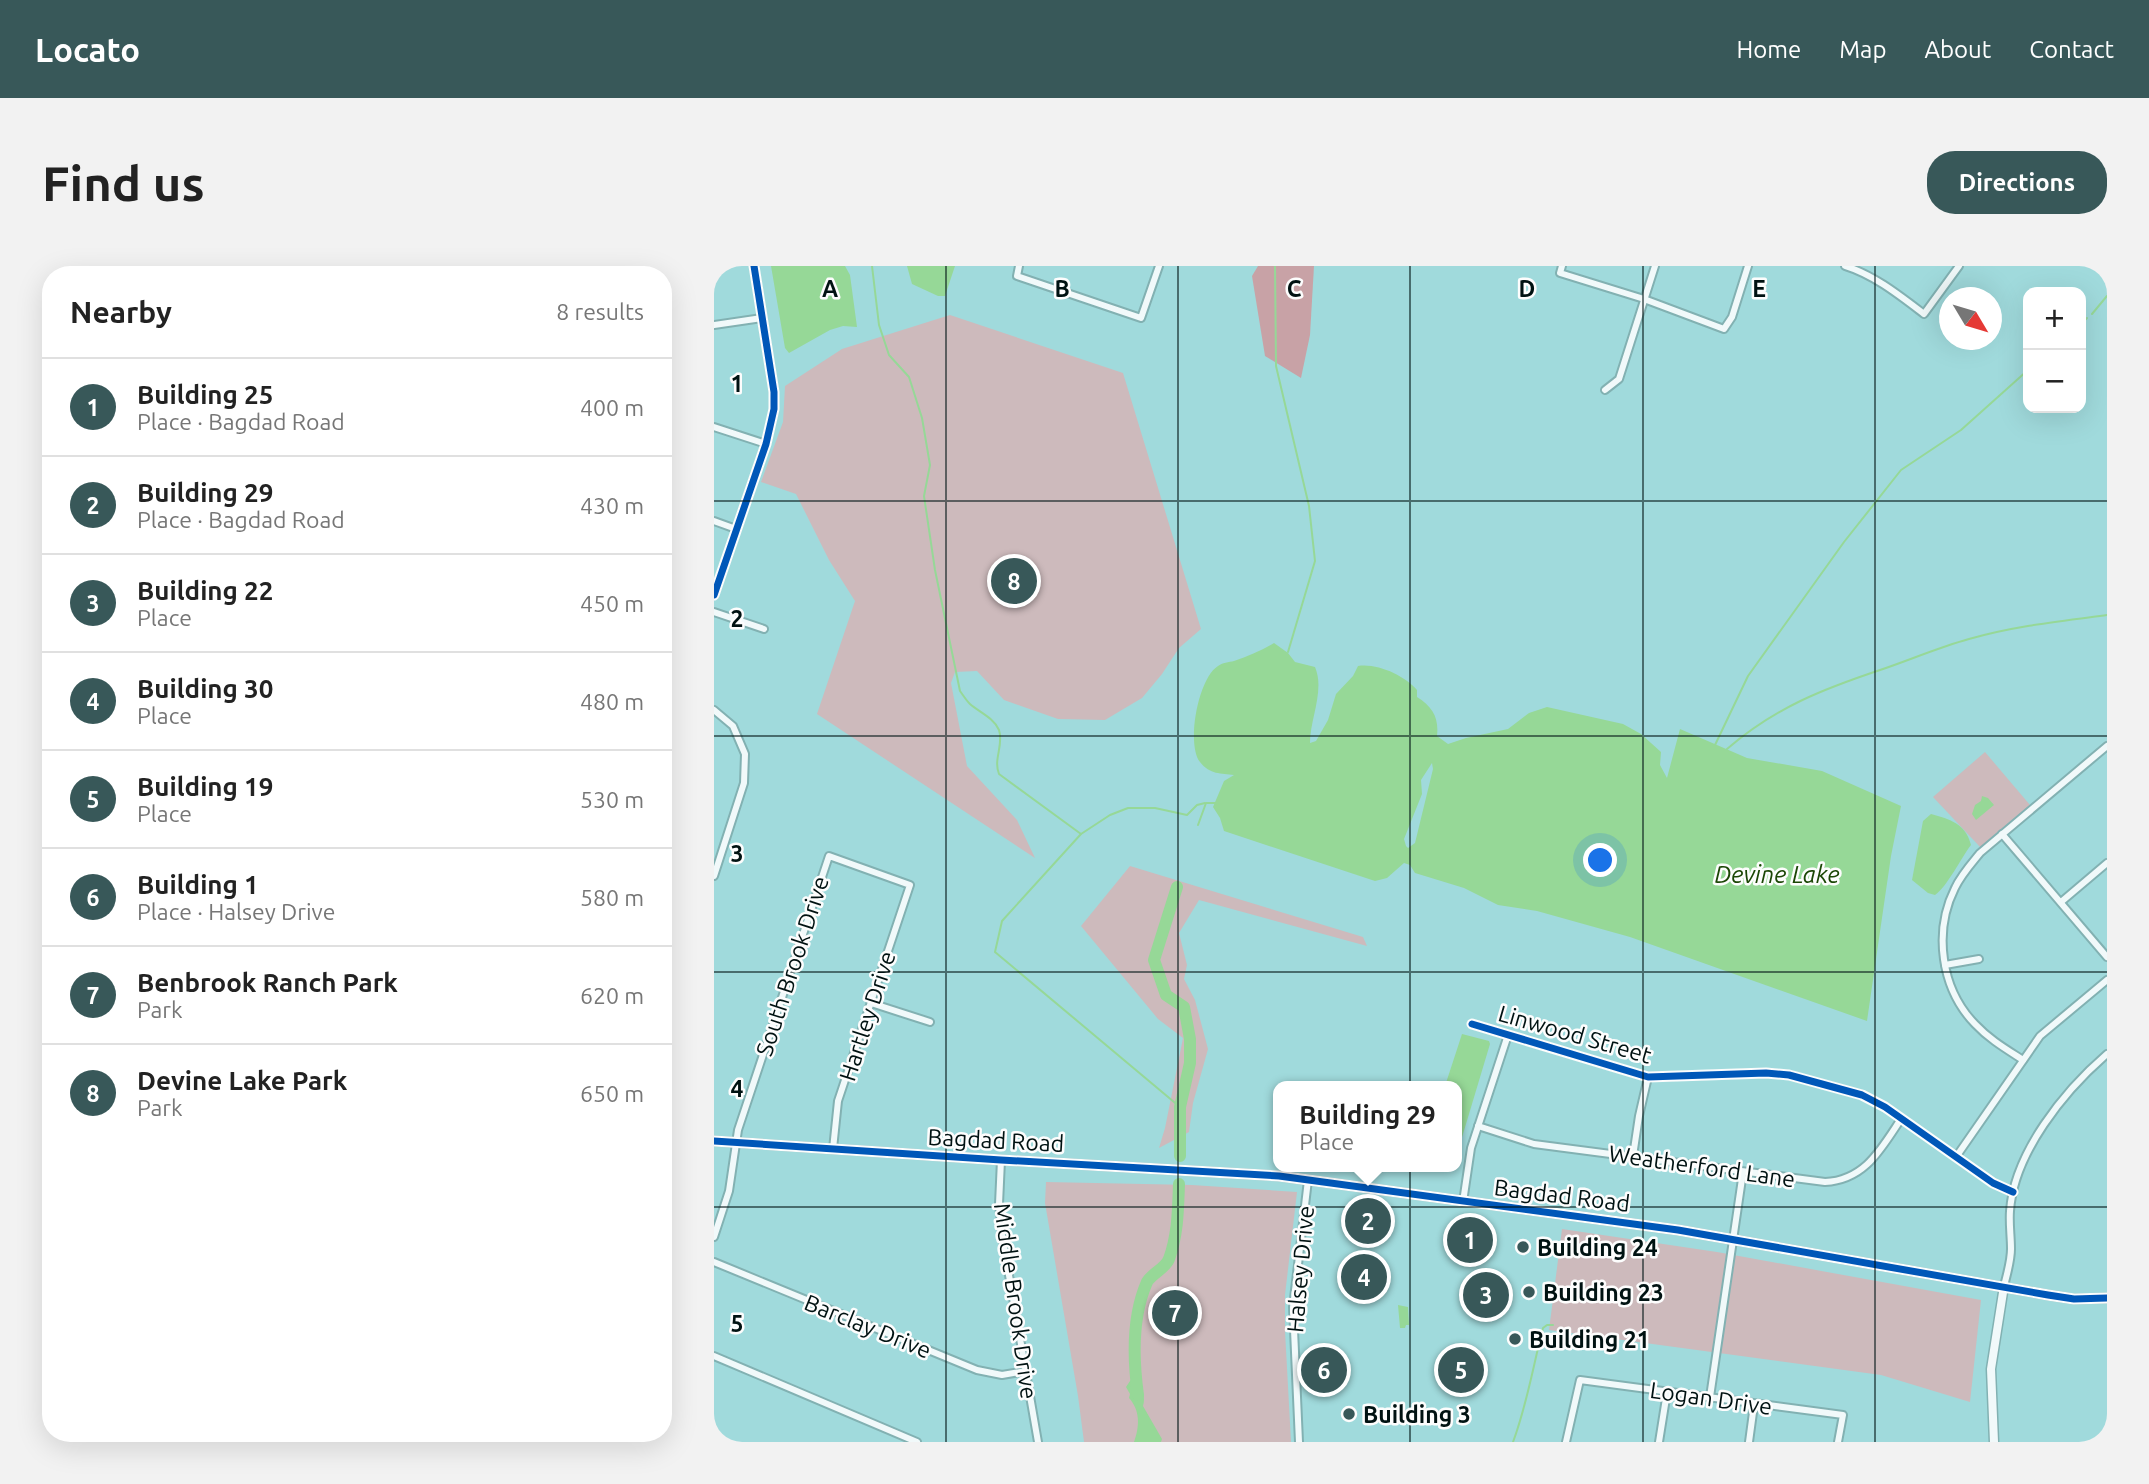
<!DOCTYPE html>
<meta charset="utf-8">
<style>
:root{--surface:#fff;--page:#f2f2f2;--text:#222;--muted:#767676;--line:#e0e0e0;--accent:#385859}
body{margin:0;font-family:Ubuntu,sans-serif;background:var(--page);color:var(--text)}
.controls{position:absolute;right:21px;top:21px;display:grid;overflow:hidden;border-radius:14px;box-shadow:0 7px 28px #0002}
.controls button{width:63px;height:63px;display:grid;place-items:center;padding:0;border:0;border-bottom:2px solid var(--line);background:var(--surface);color:var(--text);font:35px sans-serif}
.compass{position:absolute;left:1225px;top:21px;width:63px;height:63px;border-radius:50%;background:var(--surface);box-shadow:0 7px 28px #0002;rotate:128deg}
.you{position:absolute;left:887px;top:595px;width:24px;height:24px;margin:-18px;border:5px solid #fff;border-radius:50%;background:#1a73e8;box-shadow:0 0 0 10px #1a73e833}
.badge{display:grid;place-items:center;width:46px;height:46px;border-radius:50%;background:var(--accent);color:#fff;font-size:23px;font-weight:700}
.pin{position:absolute;translate:-50% -50%;border:4px solid #fff;box-shadow:0 2px 7px #0006}
.popup{position:absolute;left:559px;top:815px;width:189px;height:91px;box-sizing:border-box;display:grid;place-content:center;border-radius:14px;background:var(--surface);filter:drop-shadow(0 2px 5px #0005);font-size:23px;white-space:nowrap;color:var(--muted)}
.popup b{font-size:26px;color:var(--text)}
.popup::after{content:'';position:absolute;left:50%;top:100%;margin-left:-14px;border:14px solid transparent;border-top-color:var(--surface)}
.list{margin:0;padding:0;list-style:none}
h2{display:flex;justify-content:space-between;align-items:center;height:91px;margin:0;padding:0 28px;font-size:30px}
h2 small{font-size:23px;font-weight:400;color:var(--muted)}
.list li{display:grid;grid-template-columns:46px 1fr auto;gap:21px;align-items:center;box-sizing:border-box;height:98px;padding:0 28px;border-top:2px solid var(--line)}
.list b{display:block;font-size:26px;white-space:nowrap}
.list p{margin:0;font-size:23px;white-space:nowrap;color:var(--muted)}
.list em{font-size:23px;font-style:normal;color:var(--muted)}
.map{position:relative;flex:none;width:1393px;height:1176px;overflow:hidden;border-radius:28px}
header{display:flex;align-items:center;gap:42px;box-sizing:border-box;height:98px;padding:0 35px;background:var(--accent);color:#fff}
header strong{font-size:33px}
nav{display:flex;gap:38px;margin-inline-start:auto;font-size:24px}
.intro{display:flex;align-items:center;justify-content:space-between;box-sizing:border-box;height:168px;padding:0 42px}
h1{margin:0;font-size:49px}
.button{padding:18px 32px;border-radius:28px;background:var(--accent);color:#fff;font-size:24px;font-weight:700}
main{display:flex;gap:42px;padding:0 42px}
aside{flex:1;background:var(--surface);border-radius:28px;box-shadow:0 7px 28px #0002}
.map>svg:first-child{display:block}
</style>
<header>
<strong>Locato</strong>
<nav><a>Home</a><a>Map</a><a>About</a><a>Contact</a></nav>
</header>
<div class="intro"><h1>Find us</h1><a class="button">Directions</a></div>
<main>
<aside>
<h2>Nearby<small>8 results</small></h2>
<ul class="list">
<li><span class="badge">1</span><div><b>Building 25</b><p>Place · Bagdad Road</p></div><em>400 m</em></li>
<li><span class="badge">2</span><div><b>Building 29</b><p>Place · Bagdad Road</p></div><em>430 m</em></li>
<li><span class="badge">3</span><div><b>Building 22</b><p>Place</p></div><em>450 m</em></li>
<li><span class="badge">4</span><div><b>Building 30</b><p>Place</p></div><em>480 m</em></li>
<li><span class="badge">5</span><div><b>Building 19</b><p>Place</p></div><em>530 m</em></li>
<li><span class="badge">6</span><div><b>Building 1</b><p>Place · Halsey Drive</p></div><em>580 m</em></li>
<li><span class="badge">7</span><div><b>Benbrook Ranch Park</b><p>Park</p></div><em>620 m</em></li>
<li><span class="badge">8</span><div><b>Devine Lake Park</b><p>Park</p></div><em>650 m</em></li>
</ul>
</aside>
<div class="map">
<svg width="1393" height="1176" viewBox="0 0 1393 1176">
<rect width="100%" height="100%" fill="#a0dadc"/>
<g fill="#cdbabc">
<polygon points="236,49 409,107 487,363 465,382 448,408 428,432 391,454 344,453 290,434 263,405 241,406 237,417 253,500 303,554 321,592 103,448 141,335 115,294 82,228 47,216 69,156 71,120 128,83"/>
<polygon points="1271,486 1316,539 1267,582 1219,531"/>
<polygon points="416,600 649,671 653,680 485,634 465,667 473,699 470,713 481,734 494,783 479,837 475,866 445,882 451,862 469,772 444,753 367,660"/>
<polygon points="332,916 478,919 583,926 571,1029 571,1065 577,1176 370,1176 364,1130 331,937"/>
<polygon points="848,963 1003,986 1267,1034 1256,1136 1167,1109 835,1064"/>
</g>
<polygon fill="#c8a2a6" points="544,0 600,0 596,69 587,112 551,90 538,10"/>
<g fill="#96d897" fill-rule="evenodd">
<polygon points="57,0 131,0 136,9 143,61 129,60 116,64 75,87 71,82"/>
<polygon points="193,0 241,0 231,30 224,30 198,18"/>
<path d="M560 377 574 387 581 396 601 401C611 424 596 453 596 477L602 475 614 454 622 428 639 410 644 400C664 397 691 410 703 424V431C719 441 725 452 723 470L734 478 752 472 794 463 815 447 833 441 909 458 927 468 947 486 946 499 953 512 966 463 1033 492 1108 505 1187 540 1177 590 1153 755 916 671 823 645 784 639 750 622 701 607 696 599 690 597 673 612 661 615 510 565 506 552 499 541 510 515 520 509C507 507 496 509 486 496 472 479 484 412 504 400 508 397 515 396 520 395 534 390 547 385 560 377ZM718 497 719 503 701 577 694 582 692 580 690 573 708 528 707 514Z"/>
<polygon points="1268,530 1274,532 1280,539 1262,554 1258,548 1261,539 1267,535"/>
<path d="M1217 548C1236 553 1252 558 1257 579 1247 592 1233 621 1221 629L1214 627 1198 614 1209 555Z"/>
<polygon points="748,768 775,775 776,778 743,888 743,820 731,820"/>
<polygon points="684,1039 694,1041 695,1059 692,1059 691,1062 686,1062"/>
<path d="M418 1112 423 1113C428 1120 432 1132 429 1140L448 1173 447 1176H420C426 1160 426 1144 415 1132L416 1128 412 1121Z"/>
</g>
<g fill="none" stroke-linecap="round" stroke-linejoin="round">
<g stroke="#96d897" stroke-width="2">
<path d="M158 0 165 59 175 89 195 111 208 152 216 199 210 230 221 304 246 425C249 429 252 434 256 438 265 446 280 452 285 464 290 479 279 493 285 508L367 568"/>
<polyline points="561,0 562,100 595,240 601,295 574,386"/>
<polyline points="1378,48 1393,30"/>
<polyline points="1367,58 1373,52"/>
<polyline points="1001,479 1034,410 1130,276 1187,204 1247,164 1314,104"/>
<path d="M1013 483C1062 441 1109 423 1169 403 1198 393 1226 381 1255 373 1300 360 1347 355 1393 349"/>
<polyline points="484,559 492,537 501,537"/>
<polyline points="466,841 281,686 288,655 367,568 396,549 414,542 441,542 473,549 483,539 491,537"/>
<path d="M799 1176C813 1139 819 1100 829 1062L833 1059H839"/>
</g>
<g stroke="#96d897" stroke-width="12">
<polyline points="463,621 440,694 452,729 470,741 476,773 476,797 466,841 466,890"/>
<path d="M424 1129C419 1093 418 1050 433 1016 438 1007 451 1003 455 993 464 968 464 944 465 918"/>
</g>
<g stroke="#82b1b2" stroke-width="10">
<g id="minor">
<polyline points="305,0 303,10 427,52 445,0"/>
<polyline points="848,0 846,7 930,33 1010,63 1018,51 1034,0"/>
<path d="M1131 0C1160 9 1185 29 1210 48L1245 0"/>
<polyline points="0,59 48,52"/>
<polyline points="891,124 905,113 941,0"/>
<polyline points="0,161 52,178"/>
<polyline points="0,255 22,263"/>
<polyline points="0,329 52,178 60,143 60,126 40,0"/>
<polyline points="0,346 50,363"/>
<polyline points="0,444 19,460 31,488 30,517 0,610"/>
<polyline points="1288,568 1393,691"/>
<polyline points="1347,636 1393,597"/>
<polyline points="1231,699 1265,693"/>
<polyline points="157,737 216,756"/>
<polyline points="758,758 934,811 1052,807 1075,809 1148,829 1171,841 1279,917 1299,926"/>
<path d="M1309 794C1292 783 1275 773 1261 758 1227 723 1219 666 1241 622 1247 609 1257 598 1266 587L1393 480"/>
<path d="M764 860 820 878 1111 916C1151 914 1167 883 1187 853"/>
<polyline points="919,890 925,850 934,811"/>
<polyline points="1242,891 1326,770 1393,714"/>
<polyline points="287,894 285,938 288,969 324,1176"/>
<polyline points="749,936 757,882 794,769"/>
<polyline points="0,971 15,925 24,864 115,590 196,619 124,835 119,883"/>
<polyline points="0,996 263,1104 288,1109 312,1105"/>
<path d="M1290 1020C1293 1008 1297 995 1297 983 1297 970 1295 958 1296 945 1300 887 1350 825 1393 788"/>
<polyline points="0,1090 203,1176"/>
<polyline points="996,1131 1029,906"/>
<polyline points="585,1176 579,1041 594,914"/>
<polyline points="852,1176 866,1114 1129,1149 1124,1176"/>
<polyline points="945,1176 953,1126"/>
<polyline points="1035,1176 1040,1139"/>
</g>
</g>
<g stroke="#82b1b2" stroke-width="11">
<g id="tertiary">
<polyline points="0,875 287,894 565,910 964,964 1334,1029 1360,1033 1393,1032"/>
<polyline points="1280,1176 1277,1103 1290,1020"/>
</g>
</g>
<use href="#minor" stroke="#f1f9fa" stroke-width="6"/>
<use href="#tertiary" stroke="#f1f9fa" stroke-width="8"/>
<g stroke="#fdfdfd" stroke-width="11">
<g id="cycleway">
<polyline points="0,329 52,178 60,143 60,126 40,0"/>
<polyline points="758,758 934,811 1052,807 1075,809 1148,829 1171,841 1279,917 1299,926"/>
<polyline points="0,875 287,894 565,910 964,964 1334,1029 1360,1033 1393,1032"/>
</g>
</g>
<use href="#cycleway" stroke="#0057b8" stroke-width="7"/>
</g>
<path fill="none" stroke="#001212" stroke-width="2" stroke-opacity="0.55" d="M232 0V1176M464 0V1176M696 0V1176M929 0V1176M1161 0V1176M0 235H1393M0 470H1393M0 706H1393M0 941H1393"/>
<g fill="#385859" stroke="#fdfdfd" stroke-width="2.5">
<circle cx="809" cy="981" r="7"/>
<circle cx="815" cy="1026" r="7"/>
<circle cx="801" cy="1073" r="7"/>
<circle cx="635" cy="1148" r="7"/>
</g>
<g text-anchor="middle" dominant-baseline="central" stroke-width="5" stroke-linejoin="round" paint-order="stroke">
<g font-size="23" fill="#001212" stroke="#fdfdfd">
<text transform="translate(78 700) rotate(-72)">South Brook Drive</text>
<text transform="translate(153 750) rotate(-72)">Hartley Drive</text>
<text transform="translate(861 768) rotate(16)">Linwood Street</text>
<text transform="translate(282 874) rotate(3)">Bagdad Road</text>
<text transform="translate(988 900) rotate(8)">Weatherford Lane</text>
<text transform="translate(848 929) rotate(7)">Bagdad Road</text>
<text transform="translate(586 1003) rotate(-85)">Halsey Drive</text>
<text transform="translate(302 1035) rotate(82)">Middle Brook Drive</text>
<text transform="translate(154 1060) rotate(22)">Barclay Drive</text>
<text transform="translate(997 1132) rotate(8)">Logan Drive</text>
</g>
<g font-size="23" font-weight="bold" fill="#001212" stroke="#fdfdfd" text-anchor="start">
<text x="823" y="981">Building 24</text>
<text x="829" y="1026">Building 23</text>
<text x="815" y="1073">Building 21</text>
<text x="649" y="1148">Building 3</text>
</g>
<g font-size="24" font-style="italic" fill="#1b4705" stroke="#fdfdfd">
<text x="1063" y="608">Devine Lake</text>
</g>
</g>
<g font-size="23" text-anchor="middle" font-weight="bold" fill="#001212" stroke="#fdfdfd" stroke-width="5" stroke-linejoin="round" paint-order="stroke">
<text x="116" y="31">A</text>
<text x="348" y="31">B</text>
<text x="580" y="31">C</text>
<text x="813" y="31">D</text>
<text x="1045" y="31">E</text>
<text x="23" y="126">1</text>
<text x="23" y="361">2</text>
<text x="23" y="596">3</text>
<text x="23" y="831">4</text>
<text x="23" y="1066">5</text>
</g>
</svg>
<div class="controls">
<button>+</button>
<button>−</button>
</div>
<svg class="compass" viewBox="-18 -18 36 36"><path d="M0-13l5 13h-10z" fill="#e53935"/><path d="M0 13l5-13h-10z" fill="#767676"/></svg>
<div class="you"></div>
<div class="pin badge" style="left:756px;top:974px">1</div>
<div class="pin badge" style="left:654px;top:955px">2</div>
<div class="popup"><b>Building 29</b>Place</div>
<div class="pin badge" style="left:772px;top:1029px">3</div>
<div class="pin badge" style="left:650px;top:1011px">4</div>
<div class="pin badge" style="left:747px;top:1104px">5</div>
<div class="pin badge" style="left:610px;top:1104px">6</div>
<div class="pin badge" style="left:461px;top:1047px">7</div>
<div class="pin badge" style="left:300px;top:315px">8</div>
</div>
</main>
